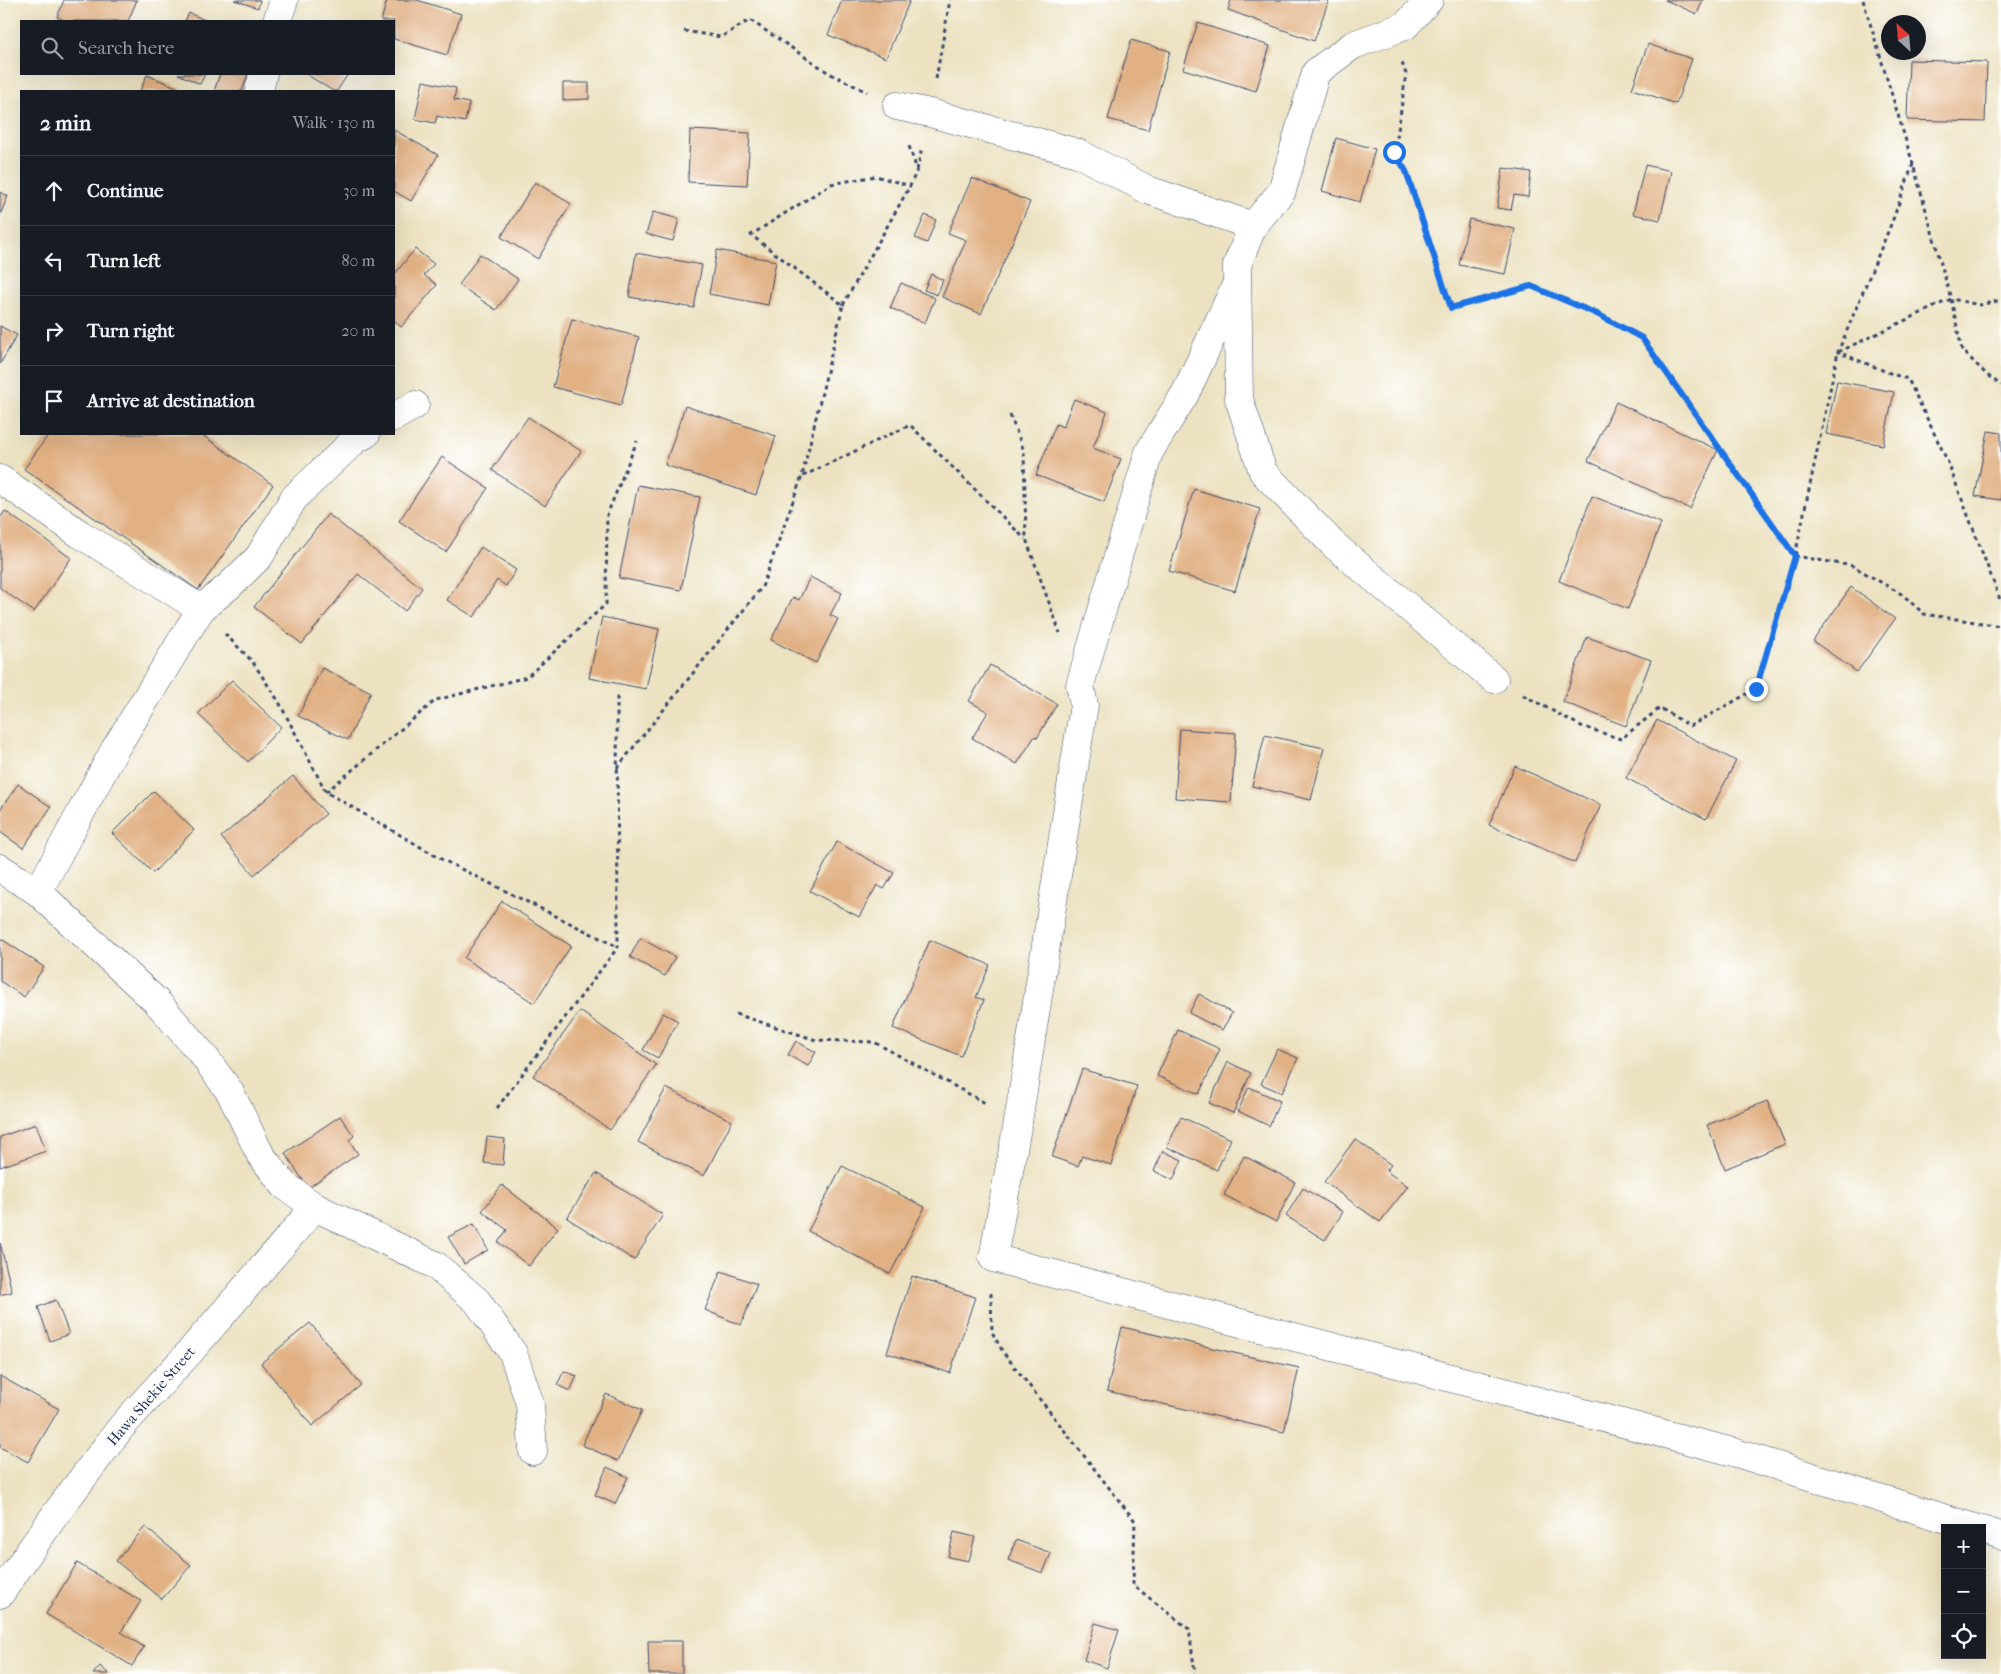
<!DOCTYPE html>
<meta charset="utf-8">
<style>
:root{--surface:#171b24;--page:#20242c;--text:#f1f3f6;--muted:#9ea1a6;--line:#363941}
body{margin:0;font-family:"IM FELL French Canon",serif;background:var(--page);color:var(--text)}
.controls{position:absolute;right:15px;bottom:15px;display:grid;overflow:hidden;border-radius:0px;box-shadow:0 5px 20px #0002}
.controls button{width:45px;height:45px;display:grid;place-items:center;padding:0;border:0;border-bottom:1px solid var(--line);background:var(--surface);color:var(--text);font:25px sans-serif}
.compass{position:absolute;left:1881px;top:15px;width:45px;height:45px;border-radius:50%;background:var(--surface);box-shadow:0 5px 20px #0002;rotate:334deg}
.stop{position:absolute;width:15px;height:15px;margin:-11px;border:4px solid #1a73e8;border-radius:50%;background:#fff}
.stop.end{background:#1a73e8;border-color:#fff;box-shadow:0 1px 5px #0008}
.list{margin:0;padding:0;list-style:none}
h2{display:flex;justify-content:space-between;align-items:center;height:65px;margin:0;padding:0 20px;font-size:21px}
h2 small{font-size:16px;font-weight:400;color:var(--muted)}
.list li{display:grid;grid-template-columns:32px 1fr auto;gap:15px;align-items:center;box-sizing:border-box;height:70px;padding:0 20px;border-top:1px solid var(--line)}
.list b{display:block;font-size:19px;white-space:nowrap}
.list em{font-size:16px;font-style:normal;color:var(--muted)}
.icon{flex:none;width:28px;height:28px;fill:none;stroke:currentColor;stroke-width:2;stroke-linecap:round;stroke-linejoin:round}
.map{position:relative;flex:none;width:2001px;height:1674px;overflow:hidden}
.search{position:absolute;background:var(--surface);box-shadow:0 5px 20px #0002;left:20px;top:20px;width:375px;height:55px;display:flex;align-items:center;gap:12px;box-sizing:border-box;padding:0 18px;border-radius:0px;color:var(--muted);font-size:19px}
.panel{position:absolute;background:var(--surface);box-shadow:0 5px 20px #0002;left:20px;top:90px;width:375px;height:345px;border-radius:0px}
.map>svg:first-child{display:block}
</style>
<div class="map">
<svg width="2001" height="1674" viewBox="0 0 2001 1674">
<rect width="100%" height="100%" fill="#fff"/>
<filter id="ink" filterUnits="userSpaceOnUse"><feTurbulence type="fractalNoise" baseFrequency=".02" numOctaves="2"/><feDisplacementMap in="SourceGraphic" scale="10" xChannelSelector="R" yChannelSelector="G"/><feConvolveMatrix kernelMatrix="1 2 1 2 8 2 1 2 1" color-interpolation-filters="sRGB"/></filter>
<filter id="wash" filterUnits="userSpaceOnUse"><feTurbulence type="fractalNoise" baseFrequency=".0096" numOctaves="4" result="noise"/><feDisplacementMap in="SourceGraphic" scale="20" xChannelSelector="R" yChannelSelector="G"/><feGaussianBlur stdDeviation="1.12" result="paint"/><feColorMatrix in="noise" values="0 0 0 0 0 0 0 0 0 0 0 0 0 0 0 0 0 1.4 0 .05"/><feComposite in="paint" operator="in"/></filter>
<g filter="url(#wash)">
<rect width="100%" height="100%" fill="#ece2c1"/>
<g id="blocks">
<g fill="#e1b184">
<polygon points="64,0 137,0 128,21 67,21 57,17"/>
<polygon points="234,0 260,0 258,8"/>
<polygon points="387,0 417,0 461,14 447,55 394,39 394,21 381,21"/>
<polygon points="842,0 910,0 886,58 828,35"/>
<polygon points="1231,0 1329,0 1314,41 1228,10"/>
<polygon points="1665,0 1703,0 1697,14"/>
<polygon points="189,13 207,21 185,21"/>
<polygon points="1198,23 1270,46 1256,91 1183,69"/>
<polygon points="1131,40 1170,51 1148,130 1108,119"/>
<polygon points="1648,44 1692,59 1676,104 1632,89"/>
<polygon points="1909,60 1987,62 1985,122 1907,120"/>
<polygon points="178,74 205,74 200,84"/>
<polygon points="220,74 248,74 242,91 214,91"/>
<polygon points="306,74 348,74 337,91 333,91"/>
<polygon points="147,75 186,91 140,91"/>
<polygon points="423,81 456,88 454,100 469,103 465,122 437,116 435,123 415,119"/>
<polygon points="563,83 589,83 589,99 563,100"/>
<polygon points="394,130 438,155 411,201 394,191"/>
<polygon points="690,130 750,133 747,185 688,182"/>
<polygon points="1336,138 1375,149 1360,202 1322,191"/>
<polygon points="1645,165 1671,171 1660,220 1633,214"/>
<polygon points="1503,168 1531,172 1528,197 1514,195 1511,210 1497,208"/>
<polygon points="972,178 1030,202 981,314 942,297 966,240 948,233"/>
<polygon points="535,182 571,204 538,259 501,237"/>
<polygon points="0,192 8,196 0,215"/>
<polygon points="653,212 679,219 673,241 646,234"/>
<polygon points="925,215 936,220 927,243 915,238"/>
<polygon points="1469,219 1515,229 1505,274 1459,265"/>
<polygon points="415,249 434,264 424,275 437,285 401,327 394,320 394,275"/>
<polygon points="717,250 776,261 768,305 709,294"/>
<polygon points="636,253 702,265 694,308 629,297"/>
<polygon points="480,254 518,279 496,310 459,285"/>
<polygon points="931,274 943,280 937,295 924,290"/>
<polygon points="901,283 935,298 925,323 890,308"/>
<polygon points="572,319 639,337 621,405 553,387"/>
<polygon points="0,326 17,335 0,364"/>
<polygon points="1837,381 1894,392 1883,445 1826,434"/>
<polygon points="1074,399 1107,412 1093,448 1121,459 1104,502 1036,475 1056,424 1063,427"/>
<polygon points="1616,402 1718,450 1690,509 1588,461"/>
<polygon points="685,406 776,436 756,495 665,465"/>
<polygon points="528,417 581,451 545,506 492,470"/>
<polygon points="1988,431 2001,433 2001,500 1975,496"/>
<polygon points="49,434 201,434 273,485 198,590 24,469"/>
<polygon points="442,457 488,488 446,552 399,521"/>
<polygon points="638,485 700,497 681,590 619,578"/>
<polygon points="1194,489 1260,509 1235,591 1169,571"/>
<polygon points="1592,496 1661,523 1628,609 1559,581"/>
<polygon points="5,511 71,558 34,612 0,588 0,518"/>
<polygon points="328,514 422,588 405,611 358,574 302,644 254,607"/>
<polygon points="481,547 516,570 506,586 497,580 474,617 447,600"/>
<polygon points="810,577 842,593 830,615 838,619 816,663 771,640 793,597 799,600"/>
<polygon points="1851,587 1895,619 1857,672 1813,641"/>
<polygon points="602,617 659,629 646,689 589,678"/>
<polygon points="1587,637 1651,660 1626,726 1563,702"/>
<polygon points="990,665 1057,704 1037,738 1035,736 1017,764 972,738 988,712 969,701"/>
<polygon points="322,668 371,692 348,740 298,716"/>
<polygon points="232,680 281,727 248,762 198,714"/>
<polygon points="1657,720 1736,761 1706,819 1626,778"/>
<polygon points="1180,729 1236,733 1231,802 1175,798"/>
<polygon points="1265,735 1324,748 1311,800 1252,786"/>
<polygon points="1515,766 1601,805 1575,863 1489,825"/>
<polygon points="293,776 326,814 254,875 221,837"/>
<polygon points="18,784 51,807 23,848 0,832 0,810"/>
<polygon points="154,791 194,830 153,873 112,833"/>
<polygon points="837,842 894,873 884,889 877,885 859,917 810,891"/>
<polygon points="502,901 571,946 534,1003 464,958"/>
<polygon points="0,938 44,967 24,997 0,981"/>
<polygon points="640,938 675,957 665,976 630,957"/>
<polygon points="930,940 990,965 976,997 984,1000 961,1056 893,1028"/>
<polygon points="1199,994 1232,1013 1222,1030 1189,1013"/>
<polygon points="580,1011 656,1065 610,1130 533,1076"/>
<polygon points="663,1013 678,1021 658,1058 643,1050"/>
<polygon points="1178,1030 1220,1049 1199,1094 1157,1076"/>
<polygon points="796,1041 816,1052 808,1066 788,1055"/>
<polygon points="1277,1049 1298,1058 1282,1093 1261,1084"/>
<polygon points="1228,1062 1251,1073 1233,1113 1209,1103"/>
<polygon points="1082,1069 1137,1086 1111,1165 1082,1156 1078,1166 1052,1157"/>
<polygon points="1249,1087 1280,1101 1269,1126 1238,1111"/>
<polygon points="666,1088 732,1121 704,1176 638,1142"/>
<polygon points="1767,1101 1785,1144 1725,1169 1707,1125"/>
<polygon points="340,1116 354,1136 349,1140 358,1154 308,1188 285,1153"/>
<polygon points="1181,1117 1231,1139 1217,1170 1167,1147"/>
<polygon points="36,1124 46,1151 0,1167 0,1137"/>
<polygon points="487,1137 505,1139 503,1165 484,1163"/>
<polygon points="1355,1139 1391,1165 1386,1171 1408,1186 1380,1222 1324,1182"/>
<polygon points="1163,1151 1182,1160 1173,1180 1154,1171"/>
<polygon points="1244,1156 1295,1182 1276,1222 1224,1195"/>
<polygon points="842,1166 925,1207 890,1274 808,1231"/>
<polygon points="596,1173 663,1215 634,1260 567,1218"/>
<polygon points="502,1185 558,1228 529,1266 498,1242 507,1230 482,1211"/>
<polygon points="1303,1188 1343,1212 1325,1240 1286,1216"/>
<polygon points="474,1224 488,1250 464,1264 448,1237"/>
<polygon points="0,1243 12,1292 0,1295"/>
<polygon points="721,1271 757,1284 741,1325 705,1310"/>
<polygon points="912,1276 975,1297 950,1373 887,1353"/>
<polygon points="56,1300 69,1334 50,1341 38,1307"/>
<polygon points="310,1323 361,1385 312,1426 261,1363"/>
<polygon points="1122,1327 1299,1368 1284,1432 1107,1391"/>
<polygon points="564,1371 577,1376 570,1391 557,1385"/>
<polygon points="0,1376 59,1409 28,1462 0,1447"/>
<polygon points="606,1394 642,1410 618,1461 582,1445"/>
<polygon points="607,1467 628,1477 615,1504 595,1495"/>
<polygon points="145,1527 191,1565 162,1599 116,1561"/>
<polygon points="954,1532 975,1537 969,1561 948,1557"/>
<polygon points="1016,1540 1051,1553 1043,1573 1008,1560"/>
<polygon points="77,1563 141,1601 121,1632 144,1647 132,1666 46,1614"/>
<polygon points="1095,1623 1119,1630 1107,1668 1084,1660"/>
<polygon points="648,1641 682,1641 682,1674 649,1674"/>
<polygon points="100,1666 109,1674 93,1674"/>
</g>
</g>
</g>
<g filter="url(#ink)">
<use href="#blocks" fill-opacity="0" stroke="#3a4a6d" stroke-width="1"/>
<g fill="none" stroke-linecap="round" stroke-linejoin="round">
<g stroke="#3a4a6d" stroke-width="29">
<g id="minor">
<polyline points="1429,0 1405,26 1353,45 1316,72 1282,191 1253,226 1237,265 1239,399 1263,472 1334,545 1494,679"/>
<polyline points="277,21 284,0"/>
<polyline points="259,91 263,74"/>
<polyline points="897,106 930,113 1078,153 1148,190 1253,226"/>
<polyline points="1236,285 1185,394 1149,452 1080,685 1084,705 1018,1122 993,1258 1733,1452 1975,1528"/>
<polyline points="394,417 415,405"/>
<polyline points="366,434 356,439 294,498 259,557 229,586 201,609 115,749 38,892 157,1002 203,1055 230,1092 260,1154 284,1185 315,1207 435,1265 477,1301 513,1353 530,1404 533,1451"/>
<polyline points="0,479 80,534 201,609"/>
<polyline points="0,868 38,892"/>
<polyline points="1982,1530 2001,1536"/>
<polyline points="0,1594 57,1512 122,1426 188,1354 315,1207"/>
</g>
</g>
<g stroke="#3a4a6d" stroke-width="3" stroke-dasharray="4 4" stroke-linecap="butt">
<polyline points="1863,0 1913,164 1951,299 1962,350 1987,375 2001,385"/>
<polyline points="684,31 721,37 750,20 829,73 867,92"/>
<polyline points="1402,63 1406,74 1395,152 1406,171 1451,308 1531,286 1597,314 1642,339 1795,556 1853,566 1903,595 1924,614 2001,626"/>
<polyline points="936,79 950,0"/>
<polyline points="1913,164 1892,222 1838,352 1892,374 1908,379 1947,460 2001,602"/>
<polyline points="917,170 922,147"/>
<polyline points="843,305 910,186"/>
<polyline points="1010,415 1024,451 1026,539 1060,633"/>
<polyline points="803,476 910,425 1025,539"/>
<polyline points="225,634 252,661 279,702 326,792 443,860 618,947"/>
<polyline points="1523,695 1581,726 1621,739 1660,708 1690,726 1756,689 1795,556 1838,352 1951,299 1980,305 2001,300"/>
<polyline points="617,768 762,587 802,476 843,305 751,235 831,184 876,176 910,186 917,170 908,143"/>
<polyline points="326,792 436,700 527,677 606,604 607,515 637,441"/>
<polyline points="736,1014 816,1040 874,1042 987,1104"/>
<polyline points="497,1108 618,947 617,695"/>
<polyline points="991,1293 992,1332 1003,1352 1135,1521 1133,1585 1189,1629 1195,1674"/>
</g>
<use href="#minor" stroke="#fff" stroke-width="28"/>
</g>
</g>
<g fill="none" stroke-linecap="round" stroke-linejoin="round" filter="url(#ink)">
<polyline stroke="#1a73e8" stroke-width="6" points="1394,152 1406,171 1451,308 1531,286 1597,314 1642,338 1795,556 1756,689"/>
</g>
<g text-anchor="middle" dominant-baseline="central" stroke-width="4" stroke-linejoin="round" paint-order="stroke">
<g font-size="15" fill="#1b2f5e" stroke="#fff">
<text transform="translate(151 1396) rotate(-49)">Hawa Shekie Street</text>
</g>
</g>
</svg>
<div class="controls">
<button>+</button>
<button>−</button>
<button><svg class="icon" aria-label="locate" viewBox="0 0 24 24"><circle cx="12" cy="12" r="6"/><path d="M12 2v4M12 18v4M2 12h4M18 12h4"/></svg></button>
</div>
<svg class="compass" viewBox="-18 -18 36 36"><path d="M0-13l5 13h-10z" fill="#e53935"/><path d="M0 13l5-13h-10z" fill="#9ea1a6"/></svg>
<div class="stop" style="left:1394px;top:152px"></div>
<div class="stop end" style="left:1756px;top:689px"></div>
<div class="search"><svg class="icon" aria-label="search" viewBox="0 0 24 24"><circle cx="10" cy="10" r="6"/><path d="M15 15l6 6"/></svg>Search here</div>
<section class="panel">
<h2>2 min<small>Walk · 130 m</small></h2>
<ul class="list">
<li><svg class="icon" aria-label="ahead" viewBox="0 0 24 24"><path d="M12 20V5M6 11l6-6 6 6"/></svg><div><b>Continue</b></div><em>30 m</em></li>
<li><svg class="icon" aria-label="left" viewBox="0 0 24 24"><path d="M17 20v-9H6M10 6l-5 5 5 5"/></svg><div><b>Turn left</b></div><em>80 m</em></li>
<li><svg class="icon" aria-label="right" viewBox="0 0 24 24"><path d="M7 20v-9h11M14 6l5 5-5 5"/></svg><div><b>Turn right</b></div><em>20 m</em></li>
<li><svg class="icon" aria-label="arrive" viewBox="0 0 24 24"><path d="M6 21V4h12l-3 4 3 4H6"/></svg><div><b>Arrive at destination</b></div></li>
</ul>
</section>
</div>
